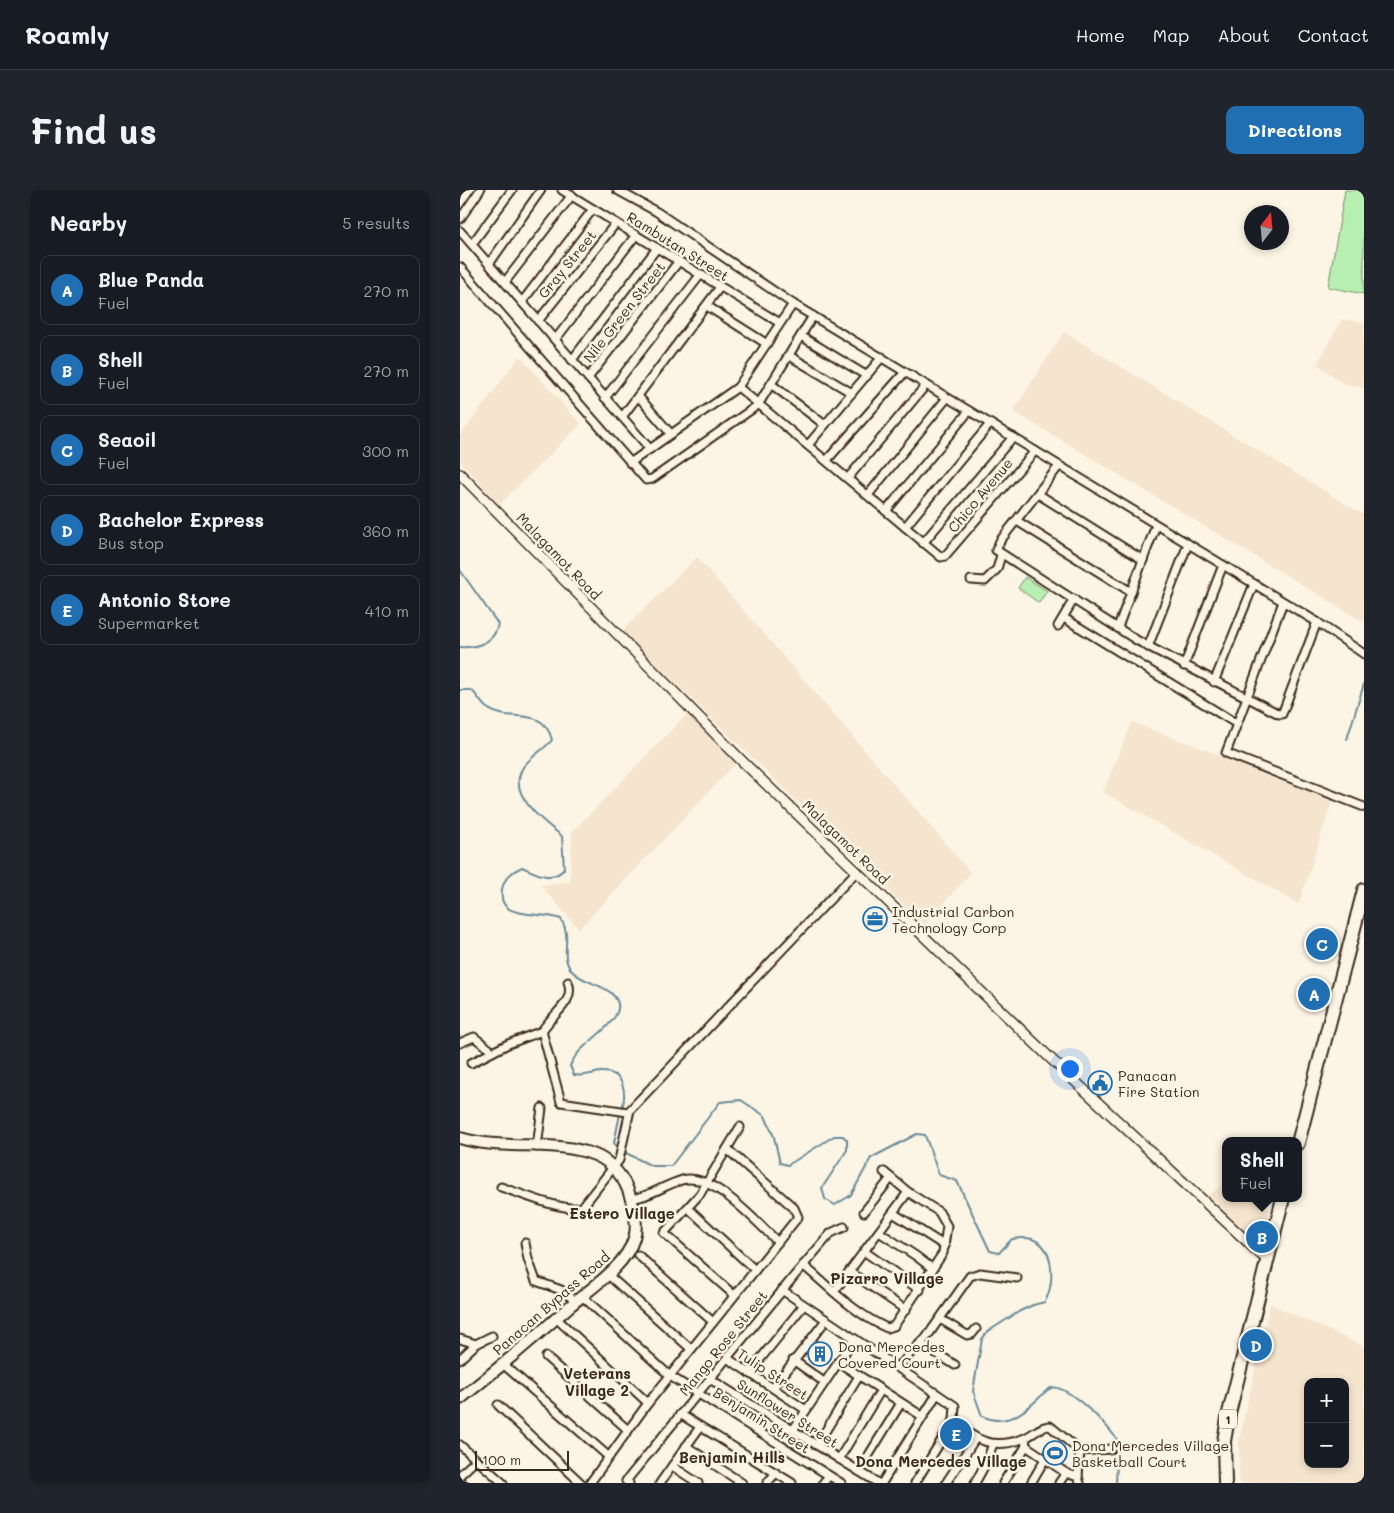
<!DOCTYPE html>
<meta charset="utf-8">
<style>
:root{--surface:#171b24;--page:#20242c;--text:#f1f3f6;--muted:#9ea1a6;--line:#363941;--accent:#1f6fb2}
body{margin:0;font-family:Mali,sans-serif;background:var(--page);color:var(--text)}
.controls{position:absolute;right:15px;bottom:15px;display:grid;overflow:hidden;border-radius:10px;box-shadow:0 2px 8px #0003}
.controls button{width:45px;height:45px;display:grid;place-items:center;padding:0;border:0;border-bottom:1px solid var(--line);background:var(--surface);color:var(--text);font:25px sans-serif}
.compass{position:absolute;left:784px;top:15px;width:45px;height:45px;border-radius:50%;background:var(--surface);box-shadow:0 2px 8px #0003;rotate:16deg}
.scale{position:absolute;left:15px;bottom:12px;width:94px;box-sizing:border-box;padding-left:5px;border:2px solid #3b2a1e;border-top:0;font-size:14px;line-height:18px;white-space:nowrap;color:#3b2a1e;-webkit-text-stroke:4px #fcf5e5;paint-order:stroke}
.you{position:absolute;left:609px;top:878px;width:18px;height:18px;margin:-12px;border:4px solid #fff;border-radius:50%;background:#1a73e8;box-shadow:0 0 0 8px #1a73e833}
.badge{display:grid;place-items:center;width:32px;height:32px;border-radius:50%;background:var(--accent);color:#fff;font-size:16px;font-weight:700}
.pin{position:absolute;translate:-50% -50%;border:2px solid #fff;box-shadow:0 1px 5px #0006}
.popup{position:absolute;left:762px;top:947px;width:80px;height:65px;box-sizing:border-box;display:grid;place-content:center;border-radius:10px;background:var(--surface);filter:drop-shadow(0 1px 4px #0005);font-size:16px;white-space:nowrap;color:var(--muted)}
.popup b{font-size:19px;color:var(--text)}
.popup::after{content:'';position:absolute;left:50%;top:100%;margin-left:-10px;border:10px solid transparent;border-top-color:var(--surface)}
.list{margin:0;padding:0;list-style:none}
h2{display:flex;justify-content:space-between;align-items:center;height:65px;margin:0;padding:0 20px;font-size:21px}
h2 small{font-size:16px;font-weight:400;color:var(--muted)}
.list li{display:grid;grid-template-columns:32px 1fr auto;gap:15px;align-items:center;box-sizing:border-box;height:70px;margin:0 10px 10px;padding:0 10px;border:1px solid var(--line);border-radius:10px}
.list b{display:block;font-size:19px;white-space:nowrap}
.list p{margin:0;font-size:16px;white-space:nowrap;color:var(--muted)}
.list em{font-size:16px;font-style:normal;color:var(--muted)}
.map{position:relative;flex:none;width:904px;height:1293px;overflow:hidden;border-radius:10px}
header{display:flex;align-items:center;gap:30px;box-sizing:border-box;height:70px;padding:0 25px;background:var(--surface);border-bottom:1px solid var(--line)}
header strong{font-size:24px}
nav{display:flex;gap:28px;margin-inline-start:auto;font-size:18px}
.intro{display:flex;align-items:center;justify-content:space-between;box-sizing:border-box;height:120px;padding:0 30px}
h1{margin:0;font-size:35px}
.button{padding:12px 22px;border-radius:10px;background:var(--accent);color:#fff;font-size:18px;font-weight:700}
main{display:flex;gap:30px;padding:0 30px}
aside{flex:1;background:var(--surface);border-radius:10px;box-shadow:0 2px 8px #0003}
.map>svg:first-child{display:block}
</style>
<header>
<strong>Roamly</strong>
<nav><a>Home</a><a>Map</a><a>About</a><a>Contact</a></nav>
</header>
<div class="intro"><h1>Find us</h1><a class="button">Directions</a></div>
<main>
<aside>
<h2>Nearby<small>5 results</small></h2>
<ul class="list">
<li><span class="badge">A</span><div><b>Blue Panda</b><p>Fuel</p></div><em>270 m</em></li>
<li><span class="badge">B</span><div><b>Shell</b><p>Fuel</p></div><em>270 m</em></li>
<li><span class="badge">C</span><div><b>Seaoil</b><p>Fuel</p></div><em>300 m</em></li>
<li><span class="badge">D</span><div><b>Bachelor Express</b><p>Bus stop</p></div><em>360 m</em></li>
<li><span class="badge">E</span><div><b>Antonio Store</b><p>Supermarket</p></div><em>410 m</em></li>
</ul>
</aside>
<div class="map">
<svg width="904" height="1293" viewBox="0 0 904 1293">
<rect width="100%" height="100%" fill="#fcf5e5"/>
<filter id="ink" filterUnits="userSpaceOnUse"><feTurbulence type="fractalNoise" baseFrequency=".02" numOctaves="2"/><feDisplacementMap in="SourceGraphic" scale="10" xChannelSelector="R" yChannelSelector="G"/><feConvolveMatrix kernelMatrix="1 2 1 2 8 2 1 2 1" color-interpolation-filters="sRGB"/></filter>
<g filter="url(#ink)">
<g fill="#f5e5ce" fill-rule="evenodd">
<polygon points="882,129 904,133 904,198 884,194 857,174"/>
<polygon points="604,142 904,325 904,432 553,221"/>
<polygon points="60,166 121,234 39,315 0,271 0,246"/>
<polygon points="237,367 511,683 464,735 162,441"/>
<polygon points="228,523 277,572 119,739 80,695 110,692 112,642"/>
<polygon points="672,532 873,608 839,714 643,602"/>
<polygon points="766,993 766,1008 796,1008 810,1020 805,1042 789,1044 748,1005"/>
<path d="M810 1114 904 1156V1293H779V1250ZM848 1192H885V1274H848Z"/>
</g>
<g fill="#b7efb2" stroke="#798c68">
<polygon points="885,0 904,0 904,104 868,97"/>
<polygon points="565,387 587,401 579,413 558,398"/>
<polygon points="590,1252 607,1264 601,1273 584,1262"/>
</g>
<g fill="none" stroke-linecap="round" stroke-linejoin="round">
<g stroke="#6a8b99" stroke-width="2">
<path d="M0 380 38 434C35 453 16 458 0 457"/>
<path d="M0 500H11C18 505 21 514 27 518 51 535 82 513 92 550 84 560 68 568 62 579 47 605 85 633 102 646L104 679C92 693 76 683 62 677 53 681 44 687 42 699 37 732 77 720 101 729 113 749 99 764 111 780 122 793 144 794 153 805 172 824 134 846 123 858 117 863 113 869 110 876L114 885C124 887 132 883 141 882 164 881 167 902 162 919"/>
<polyline points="887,549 904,494"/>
<polyline points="159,959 154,953 160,924"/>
<path d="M162 961 192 976H211L260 912 281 910 305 926 314 947 320 973 328 975 374 946H383L387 950V960L362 998 365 1009 375 1015 391 1005 411 968 457 944 465 945 479 985 497 991 530 1061 539 1063 552 1049C558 1048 566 1047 572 1049 596 1057 594 1094 585 1112L573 1115 560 1121 527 1142 522 1149 513 1201 522 1226C545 1237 562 1224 579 1208 582 1205 586 1200 591 1198 606 1193 647 1235 656 1248L658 1254 656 1293"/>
</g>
<g stroke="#3b2a1e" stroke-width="11">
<g id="minor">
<polyline points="102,0 320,133"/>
<polyline points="157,0 197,22 333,114 857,432 904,464"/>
<polyline points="0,29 20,0"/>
<polyline points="0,41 190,259"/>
<polyline points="12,54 52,0"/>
<polyline points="29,74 81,0"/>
<polyline points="0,77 186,290 192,289 298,215 353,126"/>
<polyline points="45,92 112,5"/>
<polyline points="62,112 133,19"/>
<polyline points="247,116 307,154"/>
<polyline points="78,131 156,33"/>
<polyline points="341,146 407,186"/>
<polyline points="95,150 176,45"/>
<polyline points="328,165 392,203"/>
<polyline points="112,170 197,58"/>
<polyline points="128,188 219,71"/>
<polyline points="311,194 365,235"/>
<polyline points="278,197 481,367 485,366 575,261"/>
<polyline points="178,206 211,244"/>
<polyline points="145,208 241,84"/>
<polyline points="162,227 260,97"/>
<polyline points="348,255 422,167"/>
<polyline points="367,270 445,182"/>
<polyline points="170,273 278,197 333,114"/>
<polyline points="599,276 540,351 536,360 678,451 819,524 822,524 824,519 857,432"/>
<polyline points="388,288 466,195"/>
<polyline points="578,304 683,370"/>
<polyline points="408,305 487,208"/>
<polyline points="426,321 509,221"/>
<polyline points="557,331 671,402"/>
<polyline points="445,337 530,234"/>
<polyline points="463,353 553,247"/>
<polyline points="511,390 525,391 537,379 541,365"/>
<polyline points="823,412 766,563 904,617"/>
<polyline points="604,428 777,534"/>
<polyline points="598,436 614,409"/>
<polyline points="658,437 696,335"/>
<polyline points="688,457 728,354"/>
<polyline points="724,476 763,375"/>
<polyline points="754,492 794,394"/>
<path d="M108 792C116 812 92 824 82 841L101 912 168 922"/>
<polyline points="0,853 14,847 32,861"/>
<polyline points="11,873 48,854 82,841"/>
<polyline points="77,957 82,918"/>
<path d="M41 997C57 1002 110 1025 123 1016L159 970 170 920 397 681"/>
<path d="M171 1009C190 1007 204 995 222 990 252 981 297 1033 318 1052"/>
<polyline points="228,1018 295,1080"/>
<polyline points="404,1022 431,988"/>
<polyline points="433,1023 485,1056"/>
<polyline points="419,1042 456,1066 473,1079"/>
<polyline points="65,1053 68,1069 76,1091 101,1100 116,1111"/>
<polyline points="405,1062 460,1100"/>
<polyline points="178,1065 253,1132"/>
<path d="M343 1075C370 1098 395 1124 427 1138L434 1136 483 1063 487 1036 479 1022 448 1002 424 982"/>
<polyline points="390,1082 446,1120"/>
<polyline points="147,1084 231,1159"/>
<polyline points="322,1100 495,1216 494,1230 455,1293"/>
<polyline points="374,1102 448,1002"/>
<polyline points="274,1105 204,1043 240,1004 280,937"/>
<polyline points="122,1106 210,1186 381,1293"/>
<polyline points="96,1128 188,1213"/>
<polyline points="480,1129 507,1145 512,1144 516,1139"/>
<polyline points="0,1149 16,1154"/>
<polyline points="460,1153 495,1175"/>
<polyline points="86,1167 168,1240"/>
<polyline points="267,1168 346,1220"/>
<polyline points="0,1169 16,1154 32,1146"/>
<polyline points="333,1170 364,1192"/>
<polyline points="378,1172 462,1226"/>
<polyline points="43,1174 149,1267"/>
<polyline points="438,1178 454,1159 466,1148 510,1086 520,1083 557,1088"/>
<polyline points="289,1183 344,1115"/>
<polyline points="250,1189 418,1293"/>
<polyline points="313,1198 366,1130"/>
<polyline points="38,1215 121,1293"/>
<polyline points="220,1224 332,1293"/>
<path d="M494 1230C515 1252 535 1260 565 1248 574 1244 580 1236 590 1236L620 1261 651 1259"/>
<polyline points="333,1240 394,1149"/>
<polyline points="565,1248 566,1256 606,1283 618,1287"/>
<polyline points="0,1255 43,1293"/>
<polyline points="357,1255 399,1186"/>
<polyline points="226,1256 282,1293"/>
<polyline points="620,1261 618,1287 620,1293"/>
<polyline points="379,1269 421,1200"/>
<polyline points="212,1276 238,1293"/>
<polyline points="399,1281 441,1213"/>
<polyline points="0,1285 16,1270"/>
<polyline points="0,1291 2,1293"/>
<polyline points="130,1293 188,1213 338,1027 334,1018 267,959"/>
<polyline points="169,1293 166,1291 335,1085 371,1043 384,1037"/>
<polyline points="200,1293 240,1237"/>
<polyline points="307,1293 316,1283"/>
<polyline points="363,1293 369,1286"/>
<polyline points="422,1293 477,1204"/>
<polyline points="486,1293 515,1249"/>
<polyline points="515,1293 526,1273 533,1254"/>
<polyline points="543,1293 566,1256"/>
<polyline points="571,1293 585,1269"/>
<polyline points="599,1293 606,1283"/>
</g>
</g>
<g stroke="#3b2a1e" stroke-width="12">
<polyline id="tertiary" points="0,284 281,570 589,867 807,1070"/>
</g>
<g stroke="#3b2a1e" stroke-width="14">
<path id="secondary" d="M0 948C42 961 96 949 135 965 150 971 162 985 168 1000 173 1014 179 1033 174 1048 166 1076 131 1098 110 1116 74 1148 38 1179 0 1209"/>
</g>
<g stroke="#3b2a1e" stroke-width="16">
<g id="trunk">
<polyline points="838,953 904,700"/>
<polyline points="765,1293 764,1251 769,1223 823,1008"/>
</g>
</g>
<use href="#minor" stroke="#fcf5e5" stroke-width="7"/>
<use href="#tertiary" stroke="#fcf5e5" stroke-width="9"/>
<use href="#secondary" stroke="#fcf5e5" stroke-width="10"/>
<use href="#trunk" stroke="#fcf5e5" stroke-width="12"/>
</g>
</g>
<defs>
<g id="office-ring" transform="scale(1.25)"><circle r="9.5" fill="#fcf5e5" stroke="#1f6fb2" stroke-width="1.5"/><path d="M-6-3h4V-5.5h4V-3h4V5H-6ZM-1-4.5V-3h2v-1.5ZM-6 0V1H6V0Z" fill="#1f6fb2"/></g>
<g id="civic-ring" transform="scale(1.25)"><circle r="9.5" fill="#fcf5e5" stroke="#1f6fb2" stroke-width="1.5"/><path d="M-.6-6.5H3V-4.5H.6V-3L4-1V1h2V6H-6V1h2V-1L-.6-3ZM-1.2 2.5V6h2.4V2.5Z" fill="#1f6fb2"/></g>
<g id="building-ring" transform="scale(1.25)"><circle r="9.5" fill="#fcf5e5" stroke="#1f6fb2" stroke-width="1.5"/><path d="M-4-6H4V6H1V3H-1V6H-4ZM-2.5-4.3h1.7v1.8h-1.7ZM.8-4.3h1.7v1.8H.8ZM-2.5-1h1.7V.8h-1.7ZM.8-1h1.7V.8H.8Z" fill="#1f6fb2"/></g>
<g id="stadium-ring" transform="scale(1.25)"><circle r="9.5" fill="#fcf5e5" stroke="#1f6fb2" stroke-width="1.5"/><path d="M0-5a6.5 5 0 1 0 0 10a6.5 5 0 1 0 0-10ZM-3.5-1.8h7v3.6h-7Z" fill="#1f6fb2"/></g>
</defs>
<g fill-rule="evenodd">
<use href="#office-ring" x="415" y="729"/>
<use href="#civic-ring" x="640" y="893"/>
<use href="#building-ring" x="360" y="1164"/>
<use href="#stadium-ring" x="595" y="1263"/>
</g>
<g text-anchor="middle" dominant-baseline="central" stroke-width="5" stroke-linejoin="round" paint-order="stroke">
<rect fill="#fcf5e5" stroke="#75675a" stroke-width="1" x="759" y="1219.5" width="18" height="19" rx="4"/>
<g font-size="12" font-weight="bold" fill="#3b2a1e">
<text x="768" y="1229">1</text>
</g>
<g font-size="14" fill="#3b2a1e" stroke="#fcf5e5">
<text transform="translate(218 56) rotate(32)">Rambutan Street</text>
<text transform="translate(107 74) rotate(-51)">Gray Street</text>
<text transform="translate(164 122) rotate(-52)">Nile Green Street</text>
<text transform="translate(520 305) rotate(-50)">Chico Avenue</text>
<text transform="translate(99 366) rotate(46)">Malagamot Road</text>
<text transform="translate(386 652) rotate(44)">Malagamot Road</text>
<text transform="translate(91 1113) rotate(-41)">Panacan Bypass Road</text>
<text transform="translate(263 1153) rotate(-51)">Mango Rose Street</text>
<text transform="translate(313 1184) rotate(33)">Tulip Street</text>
<text transform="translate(328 1223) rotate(32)">Sunflower Street</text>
<text transform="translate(302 1230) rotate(32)">Benjamin Street</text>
</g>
<g font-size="14" fill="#3b2a1e" stroke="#fcf5e5" text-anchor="start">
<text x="432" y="721">Industrial Carbon<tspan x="432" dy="16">Technology Corp</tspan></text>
<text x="658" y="885">Panacan<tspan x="658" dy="16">Fire Station</tspan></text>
<text x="378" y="1156">Dona Mercedes<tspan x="378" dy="16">Covered Court</tspan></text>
<text x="612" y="1255">Dona Mercedes Village<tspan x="612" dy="16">Basketball Court</tspan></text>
</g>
<g font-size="15" font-weight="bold" fill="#3b2a1e" stroke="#fcf5e5">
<text x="162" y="1023">Estero Village</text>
<text x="427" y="1088">Pizarro Village</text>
<text x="137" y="1183">Veterans<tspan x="137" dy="17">Village 2</tspan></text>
<text x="272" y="1267">Benjamin Hills</text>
<text x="481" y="1271">Dona Mercedes Village</text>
</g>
</g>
</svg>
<div class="controls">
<button>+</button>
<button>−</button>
</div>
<svg class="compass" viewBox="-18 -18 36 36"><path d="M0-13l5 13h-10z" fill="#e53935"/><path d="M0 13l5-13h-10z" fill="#9ea1a6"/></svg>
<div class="scale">100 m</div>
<div class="you"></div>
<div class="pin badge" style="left:854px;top:804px">A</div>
<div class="pin badge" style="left:802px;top:1047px">B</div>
<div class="popup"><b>Shell</b>Fuel</div>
<div class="pin badge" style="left:862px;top:754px">C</div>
<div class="pin badge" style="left:796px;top:1155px">D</div>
<div class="pin badge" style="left:496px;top:1244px">E</div>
</div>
</main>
